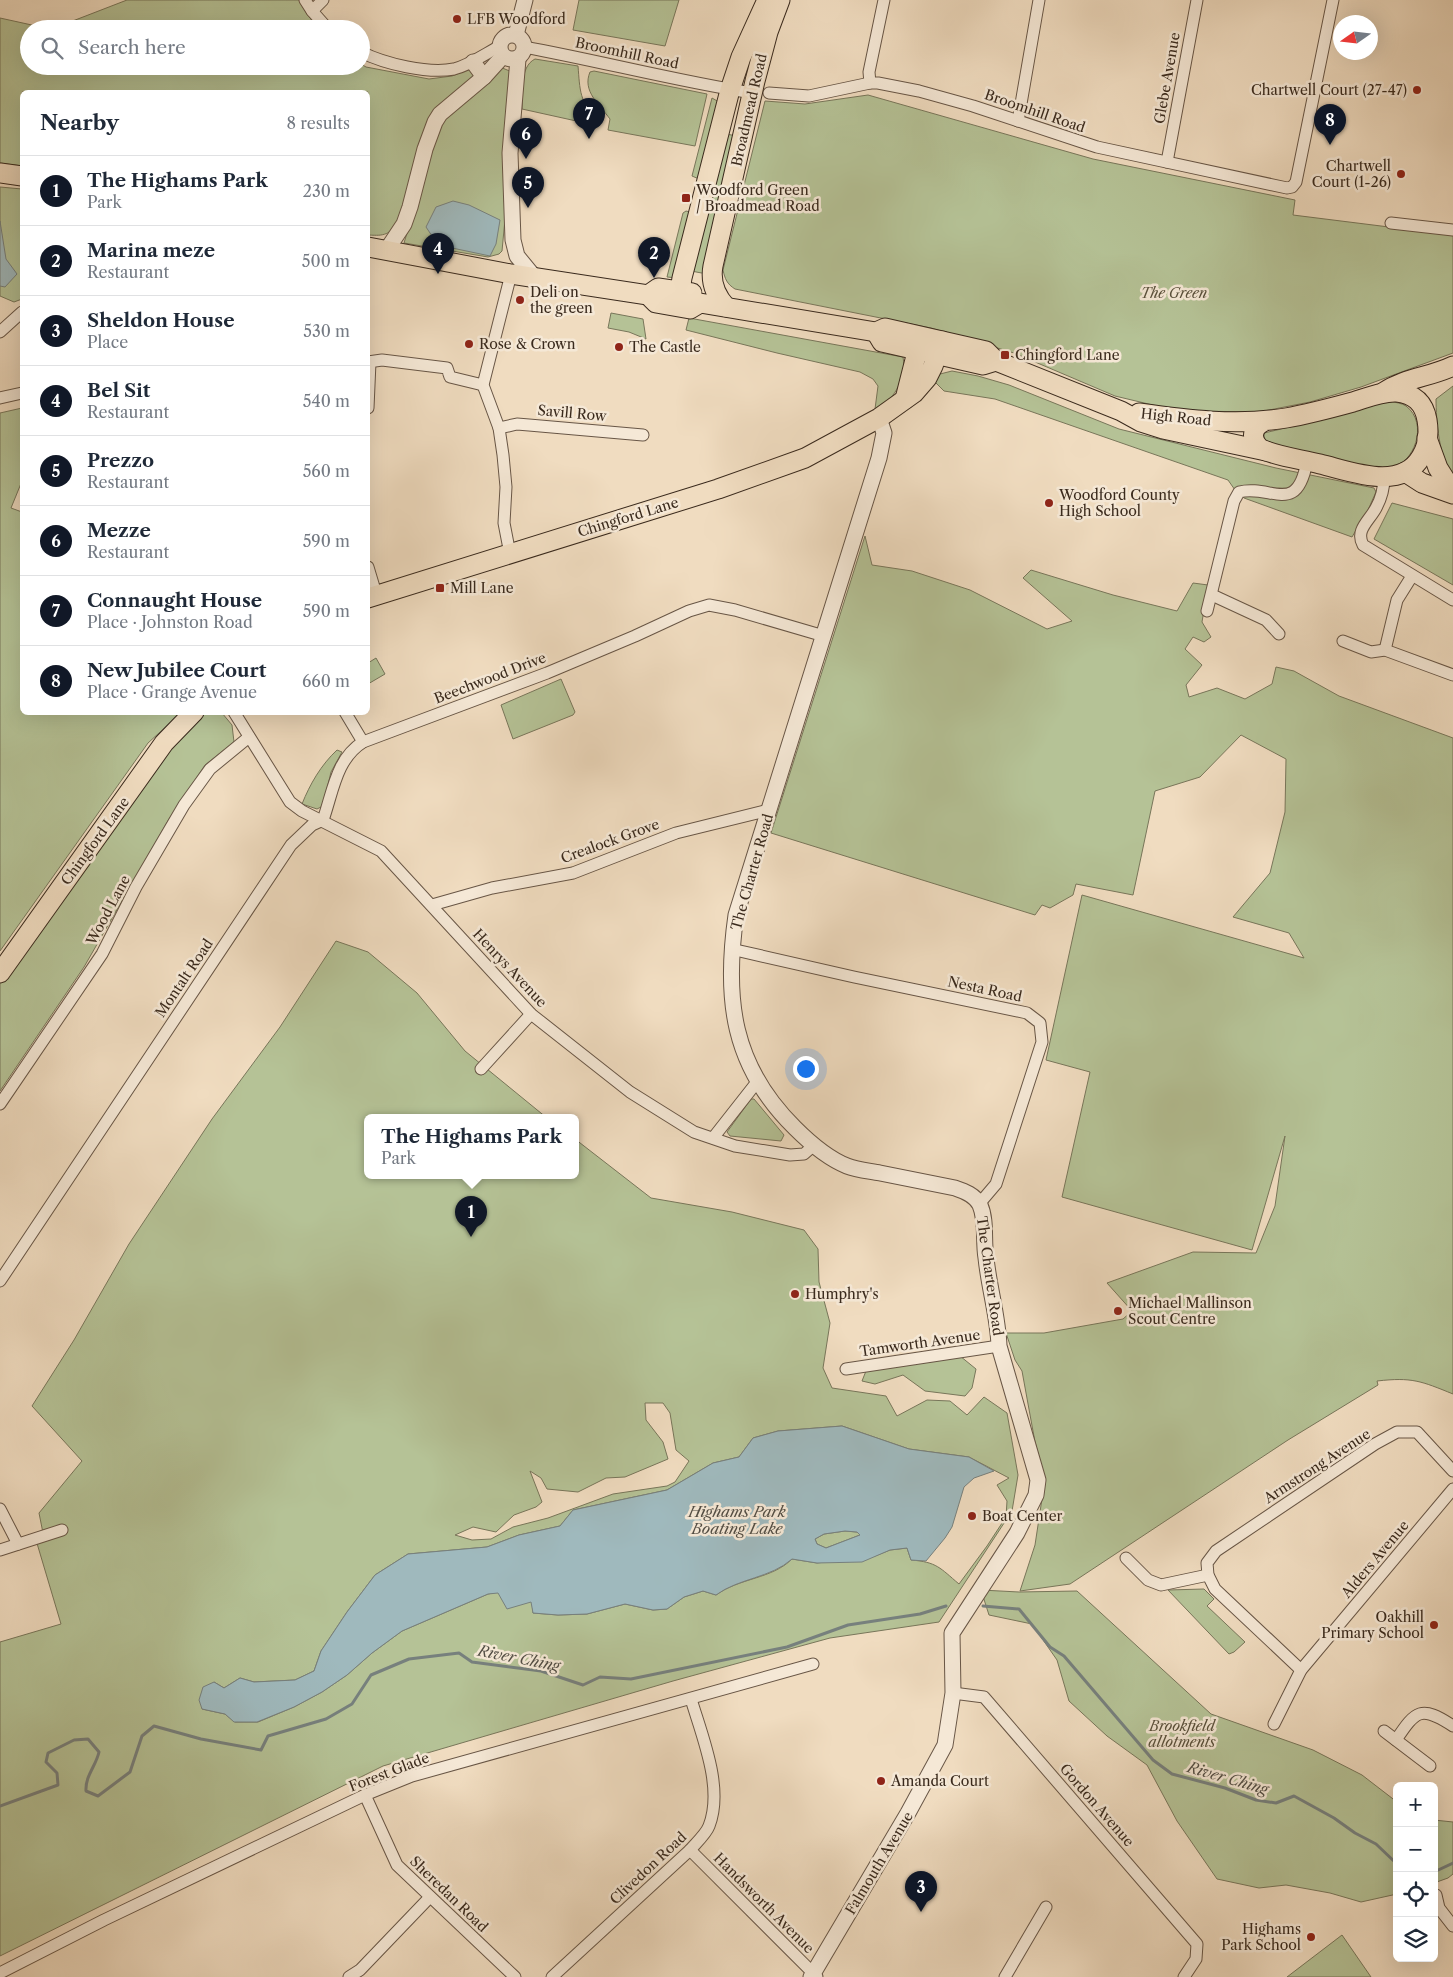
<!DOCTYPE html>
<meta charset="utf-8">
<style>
:root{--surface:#fff;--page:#f6f6f7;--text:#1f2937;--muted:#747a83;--line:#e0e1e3;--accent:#111827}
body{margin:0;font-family:"Libre Caslon Text",serif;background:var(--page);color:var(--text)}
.controls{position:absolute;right:15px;bottom:15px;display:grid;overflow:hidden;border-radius:8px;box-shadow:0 5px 20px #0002}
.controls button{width:45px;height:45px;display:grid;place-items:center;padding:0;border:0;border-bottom:1px solid var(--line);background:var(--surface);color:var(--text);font:25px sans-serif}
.compass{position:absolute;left:1333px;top:15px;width:45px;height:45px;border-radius:50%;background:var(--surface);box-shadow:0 5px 20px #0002;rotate:256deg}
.you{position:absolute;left:805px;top:1068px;width:18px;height:18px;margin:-12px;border:4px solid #fff;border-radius:50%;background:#1a73e8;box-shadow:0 0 0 8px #1a73e833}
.badge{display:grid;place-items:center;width:32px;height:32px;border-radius:50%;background:var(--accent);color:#fff;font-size:16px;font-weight:700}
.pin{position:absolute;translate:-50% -41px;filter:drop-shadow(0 1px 2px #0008)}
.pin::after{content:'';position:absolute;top:26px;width:18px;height:15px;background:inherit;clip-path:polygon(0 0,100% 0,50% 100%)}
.popup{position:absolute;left:364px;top:1114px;width:215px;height:65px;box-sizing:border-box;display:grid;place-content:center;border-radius:8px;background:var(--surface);filter:drop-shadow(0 1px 4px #0005);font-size:16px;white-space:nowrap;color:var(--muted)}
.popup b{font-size:19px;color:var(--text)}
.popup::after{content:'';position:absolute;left:50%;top:100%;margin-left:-10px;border:10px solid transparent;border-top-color:var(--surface)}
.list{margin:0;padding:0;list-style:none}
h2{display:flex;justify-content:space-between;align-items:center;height:65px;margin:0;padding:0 20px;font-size:21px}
h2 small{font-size:16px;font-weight:400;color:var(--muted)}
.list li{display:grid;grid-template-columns:32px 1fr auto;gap:15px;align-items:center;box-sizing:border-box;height:70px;padding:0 20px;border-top:1px solid var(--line)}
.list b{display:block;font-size:19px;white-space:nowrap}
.list p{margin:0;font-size:16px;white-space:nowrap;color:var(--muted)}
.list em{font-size:16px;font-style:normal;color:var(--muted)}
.icon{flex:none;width:28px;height:28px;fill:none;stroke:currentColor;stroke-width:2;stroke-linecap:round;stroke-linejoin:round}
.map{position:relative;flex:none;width:1453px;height:1977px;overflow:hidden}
.search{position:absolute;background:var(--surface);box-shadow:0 5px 20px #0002;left:20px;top:20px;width:350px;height:55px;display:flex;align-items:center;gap:12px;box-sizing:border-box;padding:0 18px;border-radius:28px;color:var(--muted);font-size:19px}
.panel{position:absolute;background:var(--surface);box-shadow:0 5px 20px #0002;left:20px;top:90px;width:350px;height:625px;border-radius:8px}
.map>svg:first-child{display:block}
</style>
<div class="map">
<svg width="1453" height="1977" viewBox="0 0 1453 1977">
<rect width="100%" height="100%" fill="#f0dcc0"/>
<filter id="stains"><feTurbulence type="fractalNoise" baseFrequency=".004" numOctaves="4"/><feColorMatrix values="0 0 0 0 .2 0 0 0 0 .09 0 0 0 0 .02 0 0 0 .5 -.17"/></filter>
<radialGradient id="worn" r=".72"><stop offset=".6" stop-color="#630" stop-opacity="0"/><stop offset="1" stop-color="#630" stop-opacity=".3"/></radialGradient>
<g fill="#b5c296" stroke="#78765a" fill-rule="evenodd">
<polygon points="127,0 299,0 317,29 52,29"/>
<polygon points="579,0 679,0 665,46 573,30"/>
<path d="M0 18 50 29H29V66H361V64L366 67 429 79 452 76 472 68 475 75 433 115 398 221C390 235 384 236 369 235L368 92H22V166L0 163Z"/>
<path d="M535 59 578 66C580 89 579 104 599 120V126L522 109C523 94 519 67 535 59Z"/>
<polygon points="500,67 512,72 506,113 503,155 505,219 502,251 499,254 488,257 404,243 440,124"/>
<path d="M594 71 707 94 695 146 608 130 610 119C599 104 582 91 590 72Z"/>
<path d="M868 95 1093 159 1295 200 1293 215 1453 235V353L1361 387 1310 402 1259 412 1193 411 1161 407 1115 396 1014 353 931 328 735 289C727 284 725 279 723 270L765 101 805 104Z"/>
<polygon points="712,98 719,102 699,179 692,176"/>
<polygon points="726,134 737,136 707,274 691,271"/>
<polygon points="0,187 22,189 22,299 14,302 0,296"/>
<polygon points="686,211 690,212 678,278 667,277 683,213"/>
<polygon points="611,313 643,319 646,339 629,332 608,328"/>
<path d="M689 318 903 357C907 380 894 395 880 411L875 409 878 386 873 379 860 372 777 353 686 330Z"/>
<polygon points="952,371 978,376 1009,385 1119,429 1276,468 1374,488 1376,492 1368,510 1352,537 1244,498 1235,490 1228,480 995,399 944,391 933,380 940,374"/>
<path d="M1453 386V476C1439 459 1436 420 1436 399Z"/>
<path d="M1391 401C1396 403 1402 403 1406 406 1429 423 1415 465 1388 469 1370 471 1353 464 1336 460 1313 454 1291 448 1269 443L1264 438V433L1333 417 1380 402Z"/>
<polygon points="22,408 22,481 11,508 22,512 22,712 181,713 148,743 0,951 0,413"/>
<polygon points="1392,503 1453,519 1453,585 1374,539"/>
<path d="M865 536 872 565 912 571 970 590 1047 629 1072 621 1023 578 1031 570 1113 595 1177 611 1193 583 1208 585 1202 622 1211 637 1204 642 1193 637 1185 649 1202 665 1186 685 1189 697 1217 688 1245 699 1272 684 1276 667 1294 671 1339 696 1453 738V1394C1421 1381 1412 1377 1377 1381L1378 1385 1288 1440 1070 1584 1020 1591 1035 1545 1045 1479 1035 1442 1022 1371 1015 1360 1006 1333H1044L1123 1319 1132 1311 1107 1283 1193 1252 1256 1253 1275 1206 1285 1136 1252 1250 1062 1197 1090 1072 1046 1060 1082 895 1304 958 1289 933 1233 917 1270 873 1285 812 1286 759 1241 735 1200 777 1155 791 1133 895 1076 884 1073 895 1050 908 1042 905 1035 915 771 833Z"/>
<polygon points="376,658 385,674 368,684 368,663"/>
<polygon points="561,679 575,712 573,715 513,739 501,705"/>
<polygon points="206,713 222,713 232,725 234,742 205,765 169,819 84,967 0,1091 0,981 168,747"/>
<path d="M337 750 342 752 331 772 323 806 317 809 302 804C310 784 321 765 337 750Z"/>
<path d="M336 941 368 952 417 993 465 1051 547 1118H367V1176H575V1139L651 1198 732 1212 804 1230 818 1249 819 1282 830 1323 823 1368 832 1388 886 1396 897 1416 927 1400 950 1401 967 1415 984 1397 1007 1413 1018 1475 1012 1511 939 1622 830 1638 673 1681 383 1766 0 1956V1642L61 1624 36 1540 44 1538 39 1513 82 1461 32 1406 74 1340 129 1244 212 1119 280 1027ZM645 1403H663L670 1413 676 1450 689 1461 675 1482 667 1486 613 1494 548 1518 513 1527 491 1539 472 1540 455 1535 473 1527 496 1532 514 1515 536 1507 542 1502 530 1471 541 1478 547 1489 578 1492 606 1478 625 1477 668 1459 663 1442 646 1420ZM842 1426 909 1449 969 1457 1009 1478 997 1485 1007 1501 1006 1517 987 1546 959 1584C940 1568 937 1562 911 1560L907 1548 890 1550 875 1556 817 1563 792 1559C772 1579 739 1578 716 1595L703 1591 684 1597 667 1609 653 1610 625 1604 587 1614 558 1615 533 1613 532 1601 498 1592 488 1594 402 1631 372 1653 347 1675 322 1692 294 1707 258 1722H235L225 1714 202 1709 214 1682 224 1688 240 1678 254 1682 295 1680 314 1671 321 1651 347 1612 375 1575 408 1554 487 1547 519 1535 560 1526 573 1510 667 1490 713 1463 739 1457 753 1438 778 1431Z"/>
<polygon points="751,1099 754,1099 784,1135 781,1141 730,1136 727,1132"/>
<polygon points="960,1356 976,1369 972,1388 965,1396 925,1391 903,1375 875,1384 862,1381 866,1371"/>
<polygon points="845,1531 857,1532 860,1535 826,1548 817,1544 815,1539 824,1534"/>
<polygon points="1204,1589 1214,1599 1207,1606 1245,1642 1234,1652 1229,1654 1168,1590"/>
<polygon points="981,1590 1019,1592 1077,1591 1211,1714 1313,1750 1362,1775 1397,1802 1397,1894 1361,1902 1330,1893 1286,1885 1259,1888 1217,1879 1177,1821 1147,1765 1107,1736 1069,1701 1057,1660 1032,1624 989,1615"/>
<polygon points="1434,1820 1453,1822 1453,1874 1448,1878 1434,1883"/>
<polygon points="1342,1935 1371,1977 1287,1977"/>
</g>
<g fill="#9fb9bd" stroke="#77807d" fill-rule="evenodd">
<polygon points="453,201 469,205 500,220 496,244 490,256 438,245 426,227 436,207"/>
<polygon points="0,221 6,259 17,274 5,287 0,286"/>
<path d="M842 1426 909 1449 969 1457 994 1471 974 1478 964 1487 952 1527 945 1538 926 1561 911 1560 907 1548 890 1550 862 1562 817 1563 792 1559C771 1578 739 1578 716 1595L703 1591 684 1597 667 1609 653 1610 625 1604 587 1614 558 1615 533 1613 531 1602 507 1609 498 1593 488 1594 402 1631 372 1653 347 1675 322 1692 294 1707 257 1722H234L225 1714 202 1709 199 1700 203 1687 214 1682 224 1688 240 1678 254 1682 295 1680 314 1671 321 1651 347 1612 375 1575 408 1554 487 1547 519 1535 560 1526 573 1510 667 1490 713 1463 739 1457 753 1438 778 1431ZM845 1531 857 1532 860 1535 826 1548 817 1544 815 1539 824 1534Z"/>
</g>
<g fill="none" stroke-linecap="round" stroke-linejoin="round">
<g stroke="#77807d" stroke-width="3">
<polyline points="983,1606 1019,1609 1050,1647 1064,1656 1153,1760 1172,1774 1225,1788 1256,1800 1276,1803 1294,1796 1334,1818 1355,1833 1376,1844 1397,1864"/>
<path d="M0 1806 58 1785 57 1773 46 1762 48 1753 74 1740 88 1739 99 1752C96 1766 85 1776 86 1791L98 1796 130 1772 142 1736 154 1726 201 1739 261 1750 268 1736 326 1719 352 1704 371 1675 409 1659 459 1653 472 1662 541 1671 583 1685 600 1677 631 1679 787 1647 848 1625 920 1614 946 1606"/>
<polyline points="1434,1872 1453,1863"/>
</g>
<g stroke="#685646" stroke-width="13">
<g id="minor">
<polyline points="305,0 312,11 328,29"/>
<polyline points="312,11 323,0"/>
<path d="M524 47C600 61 676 81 752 93"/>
<path d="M361 52C385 64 428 74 454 69 470 65 485 54 500 46"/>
<polyline points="870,83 869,72 884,0"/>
<polyline points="769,93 809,96 870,83 878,83 919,91 973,106 1097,147 1287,188 1292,187 1296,182 1333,0"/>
<polyline points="1018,121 1039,0"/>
<polyline points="1167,162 1197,0"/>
<polyline points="1391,223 1453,230"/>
<polyline points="0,332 22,312"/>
<polyline points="368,362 382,360 447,368 450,377 483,385"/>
<polyline points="0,398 22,393"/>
<polyline points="368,408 370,362"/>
<polyline points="499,428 517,424 529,425 643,435"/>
<path d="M1384 477C1384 488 1381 499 1376 508 1369 521 1355 530 1363 545L1453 600"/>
<polyline points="510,554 504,523 506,487 503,455 499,428 483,385 511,274"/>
<polyline points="368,567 374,587 378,594"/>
<polyline points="1212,595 1266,620 1279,634"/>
<path d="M1207 611 1234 501 1239 492C1272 484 1297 517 1307 461"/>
<polyline points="1343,641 1371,652 1385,650 1453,675"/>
<polyline points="1385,650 1397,600 1412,576"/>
<polyline points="234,712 290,802 302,811 381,851 531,1014 630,1092 694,1132 735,1146 790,1155 804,1154 813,1146"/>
<polyline points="345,712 363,742"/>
<path d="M323 820C333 792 336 759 363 742L547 673 635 636 689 611 709 605 735 610 824 636"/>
<polyline points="432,905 492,888 573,873 676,833 769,810"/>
<polyline points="731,949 854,977 1027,1013 1040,1023 1042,1042 996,1184 979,1204"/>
<polyline points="481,1069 531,1014"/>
<polyline points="0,1104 102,954 136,887 184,805 210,769 249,737"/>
<polyline points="713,1138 757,1082"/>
<polyline points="0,1281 291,845 312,825 323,820"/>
<polyline points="846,1369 999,1346"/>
<polyline points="0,1509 18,1544"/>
<polyline points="0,1550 62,1530"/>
<polyline points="1126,1558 1148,1580 1161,1585 1208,1575"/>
<polyline points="1301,1670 1215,1589 1208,1575 1207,1563 1216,1551 1375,1444 1397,1432 1417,1432 1453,1471"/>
<polyline points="953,1693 984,1697 1197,1944 1196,1959 1184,1977"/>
<polyline points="1274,1724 1301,1670 1453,1489"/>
<polyline points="1384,1731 1430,1766"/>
<path d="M1396 1740C1416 1710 1421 1705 1453 1726"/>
<polyline points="365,1795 397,1865 515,1977"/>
<polyline points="690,1850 817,1977"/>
<polyline points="1436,1895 1439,1908 1453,1926"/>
<polyline points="0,1973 104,1920 365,1795 412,1776 813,1664"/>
<polyline points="349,1977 360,1970 430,1897"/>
<path d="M552 1977 690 1850C696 1843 706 1834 709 1826 724 1788 702 1736 691 1699"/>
<polyline points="1005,1977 1046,1907"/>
</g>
</g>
<g stroke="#685646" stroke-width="17">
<g id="tertiary">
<circle cx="512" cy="47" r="12"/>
<polyline points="516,35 525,0"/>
<polyline points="518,59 510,153 513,240 517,256 535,278"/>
<polyline points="473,62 484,77"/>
<polyline points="386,251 404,224 410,207 425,149 435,122 440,114 484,77 503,56"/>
<path d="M811 1977 908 1813 945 1745 953 1693 952 1633 1017 1533 1036 1495 1038 1480 999 1346C998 1316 989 1288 986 1258 983 1241 987 1221 980 1205 975 1195 964 1191 955 1188 930 1183 905 1178 880 1173 870 1171 857 1170 847 1166 827 1158 810 1143 795 1128 732 1066 724 999 736 915L879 458 884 433 879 418"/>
</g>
</g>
<g stroke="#3a2a1d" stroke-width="21">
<g id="primary">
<polyline points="0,173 22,176"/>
<polyline points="368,247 511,274 648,295 656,303 690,309 700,303 876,332 885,328 986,351 996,361 1121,411 1141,422 1163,429 1266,451"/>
<polyline points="680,291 682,278 730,90 741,57 767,0"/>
<polyline points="648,295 658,288 692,293"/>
<path d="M726 307C716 296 710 282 713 266L755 81 768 32 780 0"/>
<polyline points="876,332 882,342 983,365 996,361"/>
<path d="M1384 392C1405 378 1430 377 1453 366"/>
<polyline points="905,399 920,340"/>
<path d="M1139 413C1188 420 1237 426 1286 418 1309 414 1331 408 1353 402 1366 398 1382 391 1397 392 1414 394 1424 403 1427 420 1429 432 1428 446 1421 457 1401 492 1350 471 1320 464 1300 459 1279 457 1261 449 1250 440 1251 427 1265 421"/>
<polyline points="1427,438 1438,468 1453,492"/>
<polyline points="1405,472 1422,483 1453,494"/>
<polyline points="368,598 718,489 805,458 879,418 914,393 927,378 933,366 942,341"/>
<polyline points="0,973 164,743 194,712"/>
</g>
</g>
<use href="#minor" stroke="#f5e8d6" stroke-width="11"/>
<use href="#tertiary" stroke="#f5e8d6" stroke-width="15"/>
<use href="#primary" stroke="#f0dcc0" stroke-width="19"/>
</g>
<g fill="#8f2418" stroke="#f5e8d6" stroke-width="2">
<circle cx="457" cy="19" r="5"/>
<circle cx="1417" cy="90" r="5"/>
<circle cx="1401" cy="174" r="5"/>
<rect x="681" y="193" width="10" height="10" rx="2.5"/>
<circle cx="520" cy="300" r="5"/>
<circle cx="469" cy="344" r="5"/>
<circle cx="619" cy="347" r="5"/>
<rect x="1000" y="350" width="10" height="10" rx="2.5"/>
<circle cx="1049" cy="503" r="5"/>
<rect x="435" y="583" width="10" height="10" rx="2.5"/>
<circle cx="795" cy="1294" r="5"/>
<circle cx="1118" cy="1311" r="5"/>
<circle cx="972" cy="1516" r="5"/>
<circle cx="1434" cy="1625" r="5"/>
<circle cx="881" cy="1781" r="5"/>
<circle cx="1311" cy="1937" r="5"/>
</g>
<g text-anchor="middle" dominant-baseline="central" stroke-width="5" stroke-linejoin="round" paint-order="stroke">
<g font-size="14" fill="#3a2a1d" stroke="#f5e8d6" text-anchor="start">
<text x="467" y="19">LFB Woodford</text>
<text x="1407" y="90" text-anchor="end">Chartwell Court (27-47)</text>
<text x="1391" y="166" text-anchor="end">Chartwell<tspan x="1391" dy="16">Court (1-26)</tspan></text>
<text x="696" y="190">Woodford Green<tspan x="696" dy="16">/ Broadmead Road</tspan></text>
<text x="530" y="292">Deli on<tspan x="530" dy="16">the green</tspan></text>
<text x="479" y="344">Rose &amp; Crown</text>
<text x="629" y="347">The Castle</text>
<text x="1015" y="355">Chingford Lane</text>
<text x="1059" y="495">Woodford County<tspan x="1059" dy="16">High School</tspan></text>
<text x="450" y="588">Mill Lane</text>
<text x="805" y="1294">Humphry's</text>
<text x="1128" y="1303">Michael Mallinson<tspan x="1128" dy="16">Scout Centre</tspan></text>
<text x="982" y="1516">Boat Center</text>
<text x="1424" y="1617" text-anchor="end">Oakhill<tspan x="1424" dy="16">Primary School</tspan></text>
<text x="891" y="1781">Amanda Court</text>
<text x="1301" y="1929" text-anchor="end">Highams<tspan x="1301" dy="16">Park School</tspan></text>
</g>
<g font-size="14" fill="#3a2a1d" stroke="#f5e8d6">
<text transform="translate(627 53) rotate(12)">Broomhill Road</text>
<text transform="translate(1167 78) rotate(-80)">Glebe Avenue</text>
<text transform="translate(749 110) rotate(-77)">Broadmead Road</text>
<text transform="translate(1035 111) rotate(19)">Broomhill Road</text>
<text transform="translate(572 413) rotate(5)">Savill Row</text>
<text transform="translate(1176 417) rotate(6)">High Road</text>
<text transform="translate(628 517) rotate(-17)">Chingford Lane</text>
<text transform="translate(490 678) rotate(-21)">Beechwood Drive</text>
<text transform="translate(95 841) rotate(-54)">Chingford Lane</text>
<text transform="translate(610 841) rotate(-20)">Crealock Grove</text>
<text transform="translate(752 872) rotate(-74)">The Charter Road</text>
<text transform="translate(108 910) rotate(-62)">Wood Lane</text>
<text transform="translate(510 968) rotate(47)">Henrys Avenue</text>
<text transform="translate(184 978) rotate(-56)">Montalt Road</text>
<text transform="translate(985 989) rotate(12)">Nesta Road</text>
<text transform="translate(990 1276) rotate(82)">The Charter Road</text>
<text transform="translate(920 1343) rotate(-8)">Tamworth Avenue</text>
<text transform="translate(1317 1466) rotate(-33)">Armstrong Avenue</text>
<text transform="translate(1375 1559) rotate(-50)">Alders Avenue</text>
<text transform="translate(389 1772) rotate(-21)">Forest Glade</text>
<text transform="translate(1097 1805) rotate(49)">Gordon Avenue</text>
<text transform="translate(879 1863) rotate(-59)">Falmouth Avenue</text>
<text transform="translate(648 1868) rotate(-43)">Clivedon Road</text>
<text transform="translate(449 1894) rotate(44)">Sheredan Road</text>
<text transform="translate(764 1903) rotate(45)">Handsworth Avenue</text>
</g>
<g font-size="14" font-style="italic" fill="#59503b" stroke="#f5e8d6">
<text x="1174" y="293">The Green</text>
<text x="1182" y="1726">Brookfield<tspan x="1182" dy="16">allotments</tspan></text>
</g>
<g font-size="15" font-style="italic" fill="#534e45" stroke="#f5e8d6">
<text x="737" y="1511">Highams Park<tspan x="737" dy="17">Boating Lake</tspan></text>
<text transform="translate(519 1658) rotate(11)">River Ching</text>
<text transform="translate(1228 1778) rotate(16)">River Ching</text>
</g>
</g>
<rect width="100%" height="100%" filter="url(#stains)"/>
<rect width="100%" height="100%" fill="url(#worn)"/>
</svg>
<div class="controls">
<button>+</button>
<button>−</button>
<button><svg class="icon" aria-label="locate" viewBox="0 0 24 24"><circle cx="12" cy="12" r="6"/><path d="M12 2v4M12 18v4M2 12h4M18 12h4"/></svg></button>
<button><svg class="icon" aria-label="layers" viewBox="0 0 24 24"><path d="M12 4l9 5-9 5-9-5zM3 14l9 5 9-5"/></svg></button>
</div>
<svg class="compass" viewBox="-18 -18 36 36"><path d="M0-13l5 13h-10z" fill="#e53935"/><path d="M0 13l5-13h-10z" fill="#747a83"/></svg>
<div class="you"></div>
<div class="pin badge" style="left:471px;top:1237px">1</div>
<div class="popup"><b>The Highams Park</b>Park</div>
<div class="pin badge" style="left:654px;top:278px">2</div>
<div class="pin badge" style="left:921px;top:1912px">3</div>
<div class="pin badge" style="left:438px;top:274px">4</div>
<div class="pin badge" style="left:528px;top:208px">5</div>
<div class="pin badge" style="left:526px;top:159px">6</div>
<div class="pin badge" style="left:589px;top:139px">7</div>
<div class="pin badge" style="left:1330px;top:145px">8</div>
<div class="search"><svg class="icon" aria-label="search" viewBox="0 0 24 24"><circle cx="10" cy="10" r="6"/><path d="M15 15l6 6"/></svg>Search here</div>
<section class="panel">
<h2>Nearby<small>8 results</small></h2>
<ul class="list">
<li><span class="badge">1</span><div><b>The Highams Park</b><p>Park</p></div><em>230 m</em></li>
<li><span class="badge">2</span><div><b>Marina meze</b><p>Restaurant</p></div><em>500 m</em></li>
<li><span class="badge">3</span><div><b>Sheldon House</b><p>Place</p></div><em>530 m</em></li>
<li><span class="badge">4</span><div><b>Bel Sit</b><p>Restaurant</p></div><em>540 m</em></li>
<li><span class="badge">5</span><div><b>Prezzo</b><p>Restaurant</p></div><em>560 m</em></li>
<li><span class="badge">6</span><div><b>Mezze</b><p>Restaurant</p></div><em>590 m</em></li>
<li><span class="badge">7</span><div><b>Connaught House</b><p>Place · Johnston Road</p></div><em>590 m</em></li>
<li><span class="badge">8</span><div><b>New Jubilee Court</b><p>Place · Grange Avenue</p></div><em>660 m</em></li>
</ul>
</section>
</div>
